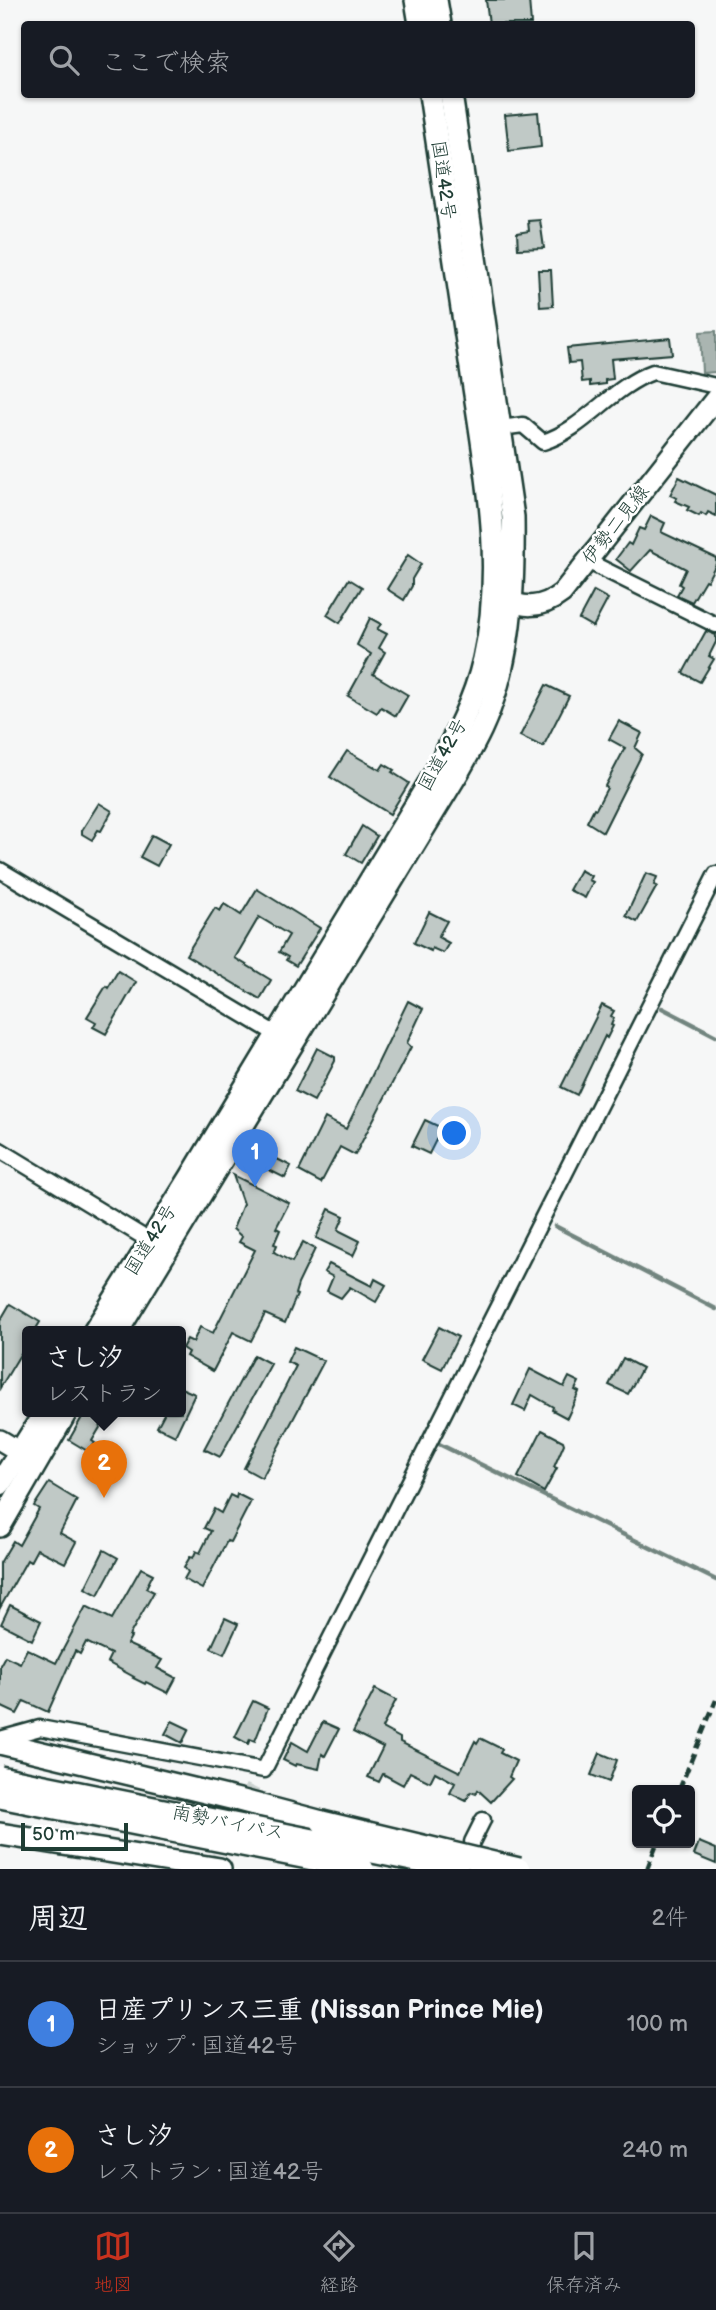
<!DOCTYPE html>
<html lang="ja">
<meta charset="utf-8">
<style>
:root{--surface:#171b24;--page:#242831;--text:#f1f3f6;--muted:#9ea1a6;--line:#363941;--accent:#c8321e}
body{margin:0;font-family:"Balsamiq Sans","Klee One",sans-serif;background:var(--page);color:var(--text)}
.controls{position:absolute;right:21px;bottom:21px;display:grid;overflow:hidden;border-radius:7px;box-shadow:0 2px 5px #0004}
.controls button{width:63px;height:63px;display:grid;place-items:center;padding:0;border:0;border-bottom:2px solid var(--line);background:var(--surface);color:var(--text);font:35px sans-serif}
.scale{position:absolute;left:21px;bottom:18px;width:107px;box-sizing:border-box;padding-left:7px;border:4px solid #1f3d34;border-top:0;font-size:19px;line-height:24px;white-space:nowrap;color:#1f3d34;-webkit-text-stroke:5px #fff;paint-order:stroke}
.you{position:absolute;left:455px;top:1134px;width:24px;height:24px;margin:-18px;border:5px solid #fff;border-radius:50%;background:#1a73e8;box-shadow:0 0 0 10px #1a73e833}
.badge{display:grid;place-items:center;width:46px;height:46px;border-radius:50%;background:var(--accent);color:#fff;font-size:23px;font-weight:700}
.pin{position:absolute;translate:-50% -58px;filter:drop-shadow(0 2px 4px #0008)}
.pin::after{content:'';position:absolute;top:37px;width:24px;height:21px;background:inherit;clip-path:polygon(0 0,100% 0,50% 100%)}
.popup{position:absolute;left:22px;top:1326px;width:164px;height:91px;box-sizing:border-box;display:grid;place-content:center;border-radius:7px;background:var(--surface);filter:drop-shadow(0 2px 5px #0005);font-size:23px;white-space:nowrap;color:var(--muted)}
.popup b{font-size:26px;color:var(--text)}
.popup::after{content:'';position:absolute;left:50%;top:100%;margin-left:-14px;border:14px solid transparent;border-top-color:var(--surface)}
.list{margin:0;padding:0;list-style:none}
h2{display:flex;justify-content:space-between;align-items:center;height:91px;margin:0;padding:0 28px;font-size:30px}
h2 small{font-size:23px;font-weight:400;color:var(--muted)}
.list li{display:grid;grid-template-columns:46px 1fr auto;gap:21px;align-items:center;box-sizing:border-box;height:126px;padding:0 28px;border-top:2px solid var(--line)}
.list b{display:block;font-size:26px;white-space:nowrap}
.list p{margin:0;font-size:23px;white-space:nowrap;color:var(--muted)}
.list em{font-size:23px;font-style:normal;color:var(--muted)}
.icon{flex:none;width:38px;height:38px;fill:none;stroke:currentColor;stroke-width:2;stroke-linecap:round;stroke-linejoin:round}
.map{position:relative;flex:none;width:716px;height:1869px;overflow:hidden}
.search{position:absolute;background:var(--surface);box-shadow:0 2px 5px #0004;left:21px;right:21px;top:21px;height:77px;display:flex;align-items:center;gap:18px;box-sizing:border-box;padding:0 24px;border-radius:7px;color:var(--muted);font-size:26px}
.sheet{height:343px;background:var(--surface)}
nav{display:flex;justify-content:space-around;align-items:center;box-sizing:border-box;height:98px;border-top:2px solid var(--line);background:var(--surface);font-size:19px;color:var(--muted)}
nav a{display:grid;justify-items:center;gap:4px}
nav .on{color:var(--accent)}
.map>svg:first-child{display:block}
</style>
<div class="map">
<svg width="716" height="1869" viewBox="0 0 716 1869">
<rect width="100%" height="100%" fill="#f6f7f7"/>
<filter id="ink" filterUnits="userSpaceOnUse"><feTurbulence type="fractalNoise" baseFrequency=".0143" numOctaves="2"/><feDisplacementMap in="SourceGraphic" scale="14" xChannelSelector="R" yChannelSelector="G"/><feConvolveMatrix kernelMatrix="1 2 1 2 8 2 1 2 1" color-interpolation-filters="sRGB"/></filter>
<g filter="url(#ink)">
<polygon fill="#aab5b1" stroke="#72857f" stroke-width="2" points="716,331 716,372 702,373 700,332"/>
<g fill="none" stroke-linecap="round" stroke-linejoin="round">
<g stroke="#72857f" stroke-width="4.5">
<polyline points="662,1008 716,1036"/>
<polyline points="555,1226 716,1309"/>
<polyline points="439,1444 716,1580"/>
</g>
</g>
<g fill="#c0c9c6" stroke="#1f3d34" stroke-width="2">
<polygon points="486,0 529,0 531,24 489,24"/>
<polygon points="538,112 541,147 509,151 505,115"/>
<polygon points="540,220 544,248 518,249 517,233 529,231 528,221"/>
<polygon points="538,270 551,270 553,306 540,307"/>
<polygon points="670,338 672,354 611,359 613,379 605,380 605,384 590,386 590,381 582,382 580,362 569,363 567,348"/>
<polygon points="679,477 716,495 716,516 708,512 706,516 701,513 699,516 687,510 689,507 675,501 677,498 670,495"/>
<polygon points="651,516 665,523 661,532 716,558 716,564 707,581 705,580 692,602 677,595 682,586 679,584 686,569 650,550 631,571 616,559 628,543 631,545 639,528 644,530"/>
<polygon points="408,555 421,564 412,579 412,586 404,600 387,589"/>
<polygon points="349,579 362,587 340,623 327,615"/>
<polygon points="594,591 608,599 593,627 579,619"/>
<polygon points="370,618 381,624 377,629 387,634 379,648 385,652 373,674 408,695 396,716 381,707 377,713 348,696 371,654 357,645"/>
<polygon points="706,631 716,635 716,642 709,656 714,659 700,682 683,673"/>
<polygon points="546,685 569,696 543,747 520,736"/>
<polygon points="619,721 642,733 635,748 642,754 603,832 587,822 594,808 596,809 607,788 605,786 625,748 609,739"/>
<polygon points="347,751 380,770 384,764 394,770 392,772 409,783 390,814 330,777"/>
<polygon points="99,803 112,811 101,831 98,830 92,840 82,834 82,830"/>
<polygon points="362,826 377,836 361,863 346,854"/>
<polygon points="152,835 169,844 157,866 140,857"/>
<polygon points="580,870 591,876 589,880 593,882 585,898 569,890"/>
<polygon points="646,873 657,877 654,885 657,886 637,922 626,916"/>
<polygon points="257,889 320,928 296,966 286,960 288,957 279,952 289,935 259,917 235,958 271,980 260,999 186,955 215,908 220,911 224,904 241,915"/>
<polygon points="429,912 447,921 438,937 449,943 443,953 432,948 431,951 414,943"/>
<polygon points="118,971 136,982 106,1034 93,1027 96,1022 87,1017 106,986 108,988"/>
<polygon points="408,1001 423,1009 407,1043 411,1047 355,1155 340,1147 321,1183 299,1171 325,1118 346,1129"/>
<polygon points="602,1005 614,1011 611,1016 614,1018 611,1025 613,1026 607,1038 605,1036 577,1095 561,1087"/>
<polygon points="317,1048 335,1057 335,1061 314,1101 295,1091"/>
<polygon points="425,1120 442,1128 429,1154 412,1146"/>
<polygon points="269,1155 291,1166 285,1178 263,1167"/>
<polygon points="233,1175 289,1203 276,1228 280,1230 274,1244 277,1245 274,1252 292,1262 303,1242 315,1249 298,1284 295,1294 297,1295 285,1323 265,1314 251,1341 233,1332 213,1371 186,1356 188,1352 182,1348 187,1339 193,1342 200,1327 213,1333 255,1250 239,1242 242,1237 233,1229 243,1204"/>
<polygon points="329,1209 344,1216 338,1230 360,1241 353,1256 316,1238"/>
<polygon points="329,1264 372,1286 375,1279 386,1285 376,1302 350,1287 341,1298 327,1291 333,1277 324,1272"/>
<polygon points="10,1304 40,1322 34,1332 27,1332 27,1343 0,1388 0,1321"/>
<polygon points="439,1327 458,1337 442,1369 422,1359"/>
<polygon points="294,1347 324,1361 262,1478 244,1468 296,1366 287,1362"/>
<polygon points="254,1355 271,1364 220,1457 204,1449"/>
<polygon points="623,1358 642,1368 628,1394 609,1385"/>
<polygon points="530,1369 564,1387 569,1377 579,1382 575,1390 579,1392 567,1418 552,1410 553,1407 532,1395 525,1411 513,1405"/>
<polygon points="181,1388 195,1394 175,1436 157,1427 165,1412 181,1412"/>
<polygon points="85,1412 93,1412 105,1419 92,1441 95,1443 89,1452 69,1440"/>
<polygon points="542,1430 563,1441 564,1444 554,1467 557,1468 544,1492 518,1477"/>
<polygon points="49,1483 77,1500 60,1533 76,1542 65,1563 37,1549 30,1562 27,1560 0,1608 0,1563 13,1541 19,1545 39,1509 34,1506"/>
<polygon points="237,1494 251,1501 249,1505 230,1542 227,1541 202,1589 184,1579 188,1572 184,1567 190,1557 193,1558 196,1551 200,1553 211,1531 204,1528 214,1509 221,1513 230,1495 236,1498"/>
<polygon points="104,1550 118,1558 98,1595 85,1588"/>
<polygon points="141,1568 153,1574 146,1588 154,1592 129,1636 131,1637 127,1644 162,1660 157,1668 176,1678 168,1693 146,1682 145,1684 133,1678 134,1677 107,1662 111,1654 86,1642 80,1654 75,1651 48,1712 24,1701 17,1714 0,1706 0,1665 5,1656 20,1663 27,1649 56,1663 86,1606 112,1619"/>
<polygon points="10,1605 41,1621 32,1640 1,1624"/>
<polygon points="225,1618 238,1624 224,1654 211,1648"/>
<polygon points="375,1689 396,1700 382,1728 400,1738 400,1742 460,1772 475,1741 477,1743 480,1738 502,1749 500,1753 516,1761 509,1777 512,1779 491,1802 478,1790 476,1794 471,1792 466,1801 450,1793 455,1783 435,1772 430,1782 410,1772 403,1785 383,1774 379,1782 368,1777 383,1747 353,1732"/>
<polygon points="253,1701 268,1708 255,1741 250,1739 248,1744 235,1737"/>
<polygon points="172,1721 189,1729 182,1743 165,1734"/>
<polygon points="323,1722 339,1729 325,1756 322,1754 319,1769 296,1764 295,1766 283,1760 292,1742 308,1751"/>
<polygon points="600,1753 617,1760 609,1782 591,1775"/>
<polygon points="699,1842 716,1849 716,1864 694,1855"/>
</g>
<g fill="none" stroke-linecap="round" stroke-linejoin="round">
<polyline stroke="#cbd2d0" stroke-width="14" stroke-dasharray="14 7" stroke-linecap="butt" points="213,1869 253,1787"/>
<g stroke="#1f3d34" stroke-width="19">
<g id="minor">
<path d="M501 428 523 425 543 442C585 429 611 387 653 372L716 386"/>
<polyline points="587,561 716,625"/>
<polyline points="0,870 276,1034"/>
<polyline points="0,1150 150,1241"/>
<polyline points="0,1739 40,1728 264,1770 716,874"/>
<polyline points="472,1842 483,1820"/>
</g>
</g>
<g stroke="#1f3d34" stroke-width="24">
<g id="major">
<path d="M497 598C523 607 539 611 562 593L716 398"/>
<polyline points="0,1440 32,1459"/>
</g>
</g>
<g stroke="#1f3d34" stroke-width="26">
<g id="highway">
<polyline points="416,0 420,24"/>
<polyline points="436,0 440,24"/>
<path d="M94 1332 191 1177 431 780C453 740 474 703 484 659 506 563 485 463 471 368 457 277 444 186 430 94"/>
<path d="M117 1332 458 772C466 758 474 744 481 729 512 664 514 587 513 517L451 94"/>
<polyline points="0,1484 45,1412"/>
<polyline points="0,1526 66,1412"/>
<polyline points="0,1743 239,1800 322,1822"/>
<polyline points="0,1834 220,1869"/>
</g>
</g>
<use href="#minor" stroke="#fff" stroke-width="14"/>
<use href="#major" stroke="#fff" stroke-width="19"/>
<use href="#highway" stroke="#fff" stroke-width="21"/>
<g stroke="#1f3d34" stroke-width="4.5" stroke-dasharray="10 5" stroke-linecap="butt">
<polyline points="679,1790 716,1700"/>
<polyline points="647,1869 657,1843"/>
</g>
<g stroke="#1f3d34" stroke-width="26" stroke-linecap="butt">
<g id="highway-bridge">
<polyline points="0,1777 457,1869"/>
<polyline points="0,1797 363,1869"/>
<polyline points="322,1822 519,1869"/>
</g>
</g>
<use href="#highway-bridge" stroke="#fff" stroke-width="21"/>
</g>
</g>
<g text-anchor="middle" dominant-baseline="central" stroke-width="5" stroke-linejoin="round" paint-order="stroke">
<g font-size="19" fill="#1f3d34" stroke="#fff">
<text transform="translate(443 180) rotate(82)">国道42号</text>
<text transform="translate(616 525) rotate(-52)">伊勢二見線</text>
<text transform="translate(443 755) rotate(-61)">国道42号</text>
<text transform="translate(151 1240) rotate(-58)">国道42号</text>
<text transform="translate(228 1823) rotate(11)">南勢バイパス</text>
</g>
</g>
</svg>
<div class="controls">
<button><svg class="icon" aria-label="locate" viewBox="0 0 24 24"><circle cx="12" cy="12" r="6"/><path d="M12 2v4M12 18v4M2 12h4M18 12h4"/></svg></button>
</div>
<div class="scale">50 m</div>
<div class="you"></div>
<div class="pin badge" style="left:255px;top:1187px;background:#3f7fe0">1</div>
<div class="pin badge" style="left:104px;top:1498px;background:#e8710a">2</div>
<div class="popup"><b>さし汐</b>レストラン</div>
<div class="search"><svg class="icon" aria-label="search" viewBox="0 0 24 24"><circle cx="10" cy="10" r="6"/><path d="M15 15l6 6"/></svg>ここで検索</div>
</div>
<section class="sheet">
<h2>周辺<small>2件</small></h2>
<ul class="list">
<li><span class="badge" style="background:#3f7fe0">1</span><div><b>日産プリンス三重 (Nissan Prince Mie)</b><p>ショップ · 国道42号</p></div><em>100 m</em></li>
<li><span class="badge" style="background:#e8710a">2</span><div><b>さし汐</b><p>レストラン · 国道42号</p></div><em>240 m</em></li>
</ul>
</section>
<nav>
<a class="on"><svg class="icon" aria-label="map" viewBox="0 0 24 24"><path d="M3 6l6-2 6 2 6-2v14l-6 2-6-2-6 2zM9 4v14M15 6v14"/></svg>地図</a>
<a><svg class="icon" aria-label="directions" viewBox="0 0 24 24"><path d="M12 3l9 9-9 9-9-9zM9 14v-3h6M13 9l2 2-2 2"/></svg>経路</a>
<a><svg class="icon" aria-label="saved" viewBox="0 0 24 24"><path d="M7 4h10v16l-5-4-5 4z"/></svg>保存済み</a>
</nav>
